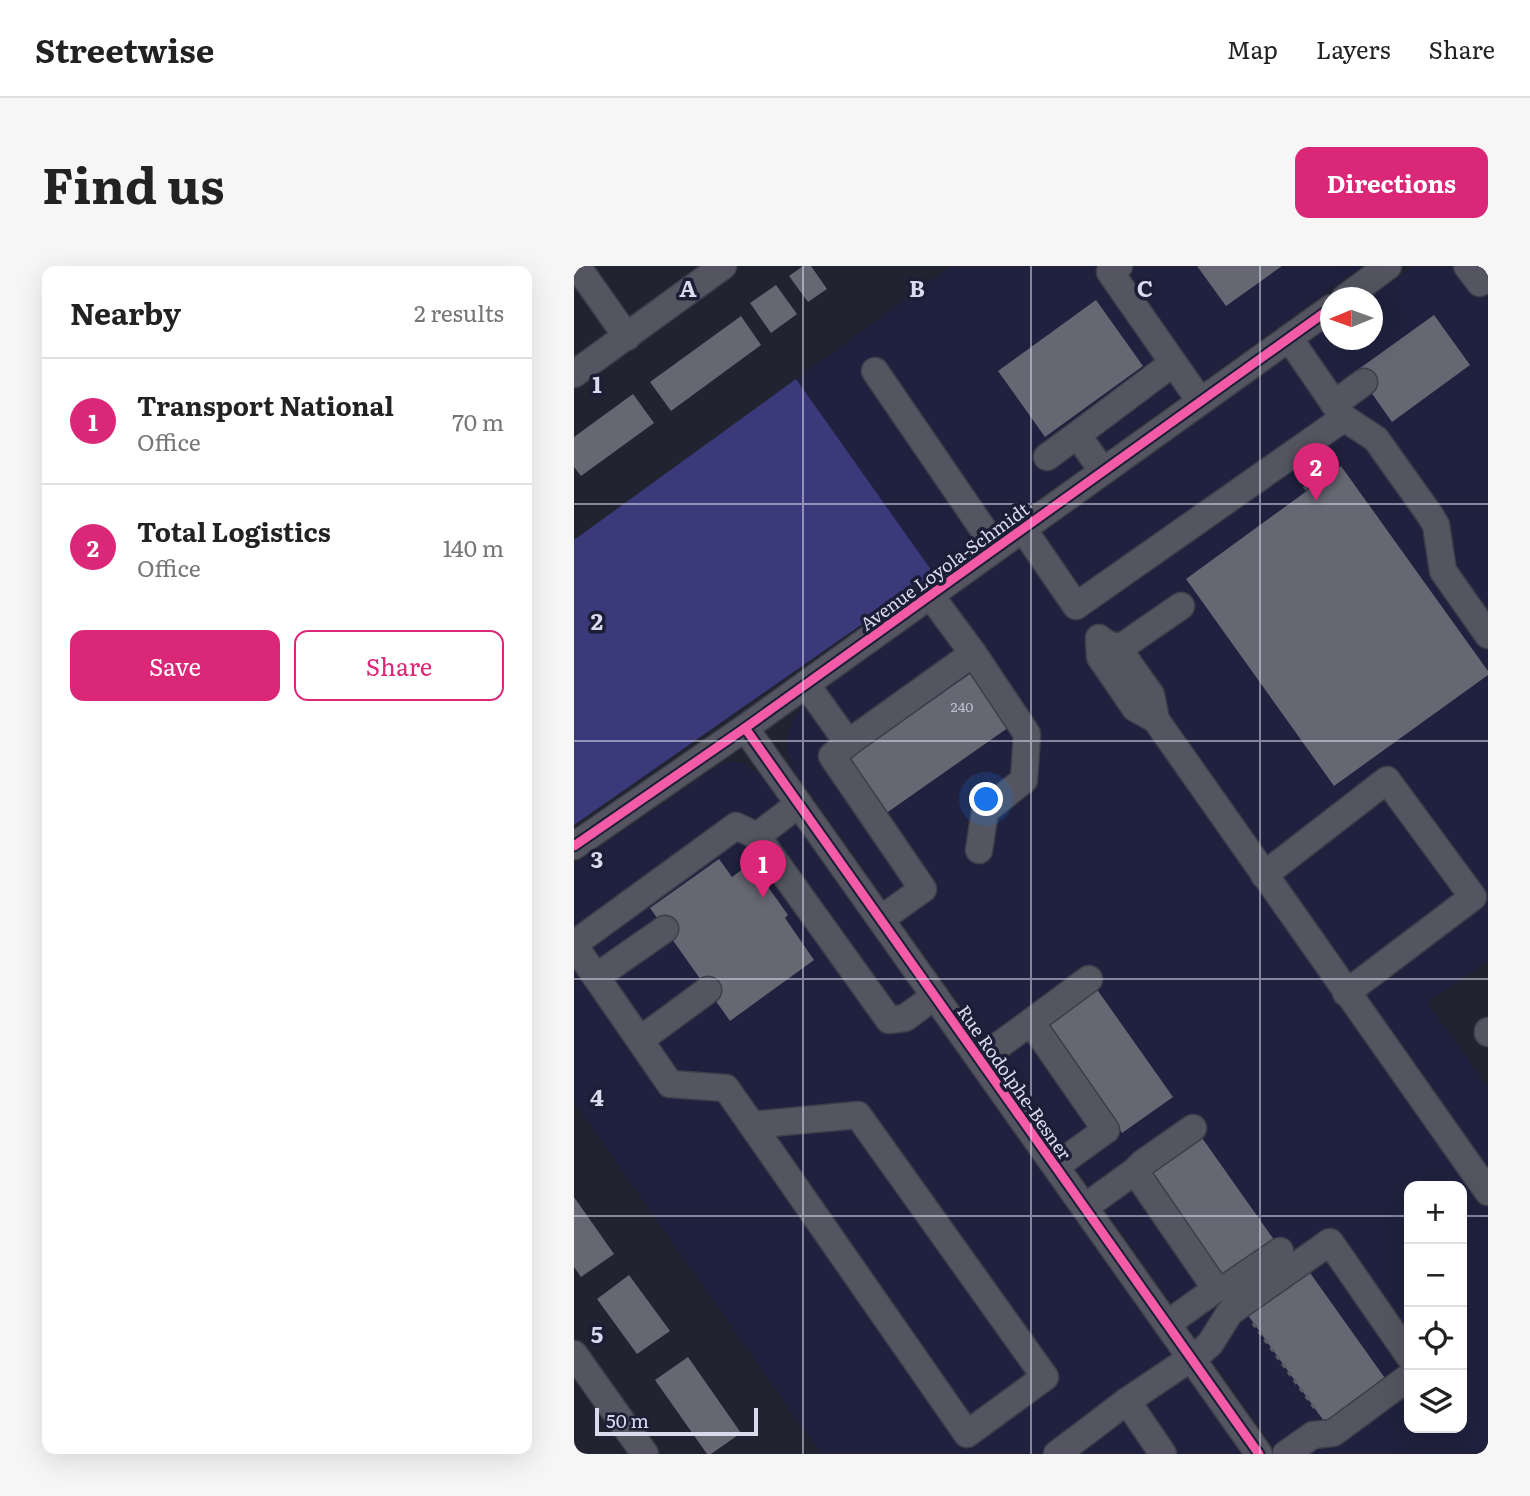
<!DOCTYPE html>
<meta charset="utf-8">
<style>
:root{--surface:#fff;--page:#f6f6f6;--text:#222;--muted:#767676;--line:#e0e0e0;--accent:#db2777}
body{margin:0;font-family:Literata,serif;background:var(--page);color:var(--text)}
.controls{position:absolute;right:21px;bottom:21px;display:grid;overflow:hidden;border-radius:14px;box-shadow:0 7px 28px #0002}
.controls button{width:63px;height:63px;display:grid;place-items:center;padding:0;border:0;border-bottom:2px solid var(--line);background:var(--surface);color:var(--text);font:35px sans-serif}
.compass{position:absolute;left:746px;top:21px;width:63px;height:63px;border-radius:50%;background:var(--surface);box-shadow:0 7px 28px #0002;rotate:269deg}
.scale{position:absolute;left:21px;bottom:18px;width:163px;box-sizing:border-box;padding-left:7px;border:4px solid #d9dbec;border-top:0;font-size:19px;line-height:24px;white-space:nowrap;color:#d9dbec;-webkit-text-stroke:5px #1c1d36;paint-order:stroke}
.you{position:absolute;left:413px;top:534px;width:24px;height:24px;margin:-18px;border:5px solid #fff;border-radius:50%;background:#1a73e8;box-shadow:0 0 0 10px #1a73e833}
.badge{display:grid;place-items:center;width:46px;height:46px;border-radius:50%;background:var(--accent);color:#fff;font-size:23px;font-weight:700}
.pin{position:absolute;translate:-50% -58px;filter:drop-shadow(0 2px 4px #0008)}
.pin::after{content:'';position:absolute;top:37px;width:24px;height:21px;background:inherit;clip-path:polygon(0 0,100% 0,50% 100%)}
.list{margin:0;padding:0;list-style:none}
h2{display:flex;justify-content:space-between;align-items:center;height:91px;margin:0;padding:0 28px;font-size:30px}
h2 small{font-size:23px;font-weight:400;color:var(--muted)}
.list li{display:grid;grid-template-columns:46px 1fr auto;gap:21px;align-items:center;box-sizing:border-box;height:126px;padding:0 28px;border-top:2px solid var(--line)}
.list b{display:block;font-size:26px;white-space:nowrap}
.list p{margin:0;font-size:23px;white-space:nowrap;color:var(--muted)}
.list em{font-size:23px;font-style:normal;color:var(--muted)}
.actions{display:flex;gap:14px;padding:21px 28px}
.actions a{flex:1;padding:16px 0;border:2px solid var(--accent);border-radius:14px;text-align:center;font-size:24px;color:var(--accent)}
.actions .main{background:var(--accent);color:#fff}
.icon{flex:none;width:38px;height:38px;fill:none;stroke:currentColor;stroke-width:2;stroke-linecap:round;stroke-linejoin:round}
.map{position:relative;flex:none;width:914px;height:1188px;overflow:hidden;border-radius:14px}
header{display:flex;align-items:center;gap:42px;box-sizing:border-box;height:98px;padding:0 35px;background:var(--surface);border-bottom:2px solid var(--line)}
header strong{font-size:33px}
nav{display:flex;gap:38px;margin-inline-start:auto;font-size:24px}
.intro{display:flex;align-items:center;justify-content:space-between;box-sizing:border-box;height:168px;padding:0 42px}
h1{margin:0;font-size:49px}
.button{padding:18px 32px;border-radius:14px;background:var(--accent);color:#fff;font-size:24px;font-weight:700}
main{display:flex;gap:42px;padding:0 42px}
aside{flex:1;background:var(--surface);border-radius:14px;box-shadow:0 7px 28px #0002}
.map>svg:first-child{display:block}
</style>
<header>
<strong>Streetwise</strong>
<nav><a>Map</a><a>Layers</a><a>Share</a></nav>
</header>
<div class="intro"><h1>Find us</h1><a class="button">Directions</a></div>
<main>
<aside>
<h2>Nearby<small>2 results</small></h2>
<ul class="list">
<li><span class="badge">1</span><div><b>Transport National</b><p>Office</p></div><em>70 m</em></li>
<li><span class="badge">2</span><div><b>Total Logistics</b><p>Office</p></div><em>140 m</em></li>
</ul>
<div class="actions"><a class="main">Save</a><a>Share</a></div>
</aside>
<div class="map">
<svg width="914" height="1188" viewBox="0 0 914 1188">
<rect width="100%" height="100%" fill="#222330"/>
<g fill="#20213e" fill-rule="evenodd">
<polygon points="377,0 789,0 360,308 222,113"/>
<path d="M840 0H914V695L853 736 914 821V1188H704L221 506 213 487V473L218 456 225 444 235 434 756 60 757 74H799V32L796 31ZM835 920H888V1162H835Z"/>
<polygon points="157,495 168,497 187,509 668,1188 247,1188 0,836 0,598 147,498"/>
</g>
<polygon fill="#3a397a" points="222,113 360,308 0,559 0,274"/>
<g fill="#666773">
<polygon points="229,0 237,0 253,23 234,36 215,10"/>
<polygon points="623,0 708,0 652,40"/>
<polygon points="202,19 223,48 197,67 176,37"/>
<polygon points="522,34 569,100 471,171 424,105"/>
<polygon points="860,49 896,99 818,156 782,105"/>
<polygon points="167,50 187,79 97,145 76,116"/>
<polygon points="59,128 80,157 7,210 0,201 0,171"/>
<polygon points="767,200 914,405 914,409 760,520 612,313"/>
<polygon points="400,405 438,459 311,548 273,494"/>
<polygon points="145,593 158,611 177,597 214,649 211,652 240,694 156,755 76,642"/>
<polygon points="522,722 599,831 548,867 471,758"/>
<polygon points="626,869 703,978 650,1016 573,906"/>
<polygon points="0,931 40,988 7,1011 0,1001"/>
<polygon points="734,1004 813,1115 752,1158 673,1048"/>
<polygon points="55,1009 96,1065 63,1088 23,1033"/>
<polygon points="114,1091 167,1167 137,1188 133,1188 81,1114"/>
</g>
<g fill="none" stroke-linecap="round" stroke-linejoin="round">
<g stroke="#3d3e4a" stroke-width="29">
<g id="minor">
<polyline points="3,0 53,71"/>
<polyline points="545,0 536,6 626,135"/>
<polyline points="893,0 906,17"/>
<polyline points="771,32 814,0"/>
<polyline points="301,105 422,282"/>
<polyline points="0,108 149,0"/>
<polyline points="760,138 790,116"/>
<polyline points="770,152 802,173 856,249 862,259 869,305 914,369"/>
<polyline points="473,191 503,169"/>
<polyline points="529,205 503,169 599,97"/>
<polyline points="449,263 502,340 770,152 715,72"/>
<polyline points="525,372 526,391 561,442 582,454 577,429 543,381"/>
<path d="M529 375C535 380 541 381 549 380L607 340"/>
<polyline points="399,387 453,468 450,514 411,545 405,584"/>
<polyline points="232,418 274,477 390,394 399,387 356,329"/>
<polyline points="582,454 914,926"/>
<polyline points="171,462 685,1188"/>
<polyline points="274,477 258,490 349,623 307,653"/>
<polyline points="225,538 183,570 315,754 331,752 361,730"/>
<polyline points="0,580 171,462 757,42"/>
<polyline points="690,609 813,514 899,631 772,727"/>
<polyline points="0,678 162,560 183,570"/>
<polyline points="0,679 96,818 152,822 178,859"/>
<polyline points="22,711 91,663"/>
<polyline points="457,756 515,713"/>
<polyline points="914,765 914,767"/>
<polyline points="66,774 134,724"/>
<polyline points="406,793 457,756 532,864 482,900"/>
<polygon points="284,849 471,1111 393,1168 178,859"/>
<polyline points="561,905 569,897 619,862"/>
<polyline points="511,941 561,905 642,1023 593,1058"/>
<polyline points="642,1023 653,1021 706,985"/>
<polyline points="0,1088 71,1188"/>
<polyline points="483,1188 553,1135"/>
<polyline points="589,1188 553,1135 629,1084 636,1078 656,1046 756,976 835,1090"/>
<polyline points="712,1188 739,1169 759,1167 835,1111"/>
</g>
</g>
<g stroke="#5b5c66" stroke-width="3.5" stroke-dasharray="5 5" stroke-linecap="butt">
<polyline points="724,212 734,225"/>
<polyline points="679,1057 742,1144"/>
</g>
<use href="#minor" stroke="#545560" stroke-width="26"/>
<g stroke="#1c1d36" stroke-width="13">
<g id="cycleway">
<polyline points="171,462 685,1188"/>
<polyline points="0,580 171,462 757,42"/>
</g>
</g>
<use href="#cycleway" stroke="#f35aa7" stroke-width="9"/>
</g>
<path fill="none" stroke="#d9dbec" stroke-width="2" stroke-opacity="0.55" d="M229 0V1188M457 0V1188M686 0V1188M0 238H914M0 475H914M0 713H914M0 950H835M888 950H914"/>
<g text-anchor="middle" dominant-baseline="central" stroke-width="7" stroke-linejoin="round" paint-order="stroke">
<g font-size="14" fill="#bcbece">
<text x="388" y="440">240</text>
</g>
<g font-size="18" fill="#d9dbec" stroke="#1c1d36">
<text transform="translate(370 300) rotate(-36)">Avenue Loyola-Schmidt</text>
<text transform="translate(441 816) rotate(55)">Rue Rodolphe-Besner</text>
</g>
</g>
<g font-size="23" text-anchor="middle" font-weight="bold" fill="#d9dbec" stroke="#1c1d36" stroke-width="7" stroke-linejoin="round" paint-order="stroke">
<text x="114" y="31">A</text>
<text x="343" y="31">B</text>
<text x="571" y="31">C</text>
<text x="23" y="127">1</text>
<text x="23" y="364">2</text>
<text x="23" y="602">3</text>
<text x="23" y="840">4</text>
<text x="23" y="1077">5</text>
</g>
</svg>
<div class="controls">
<button>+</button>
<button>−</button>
<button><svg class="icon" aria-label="locate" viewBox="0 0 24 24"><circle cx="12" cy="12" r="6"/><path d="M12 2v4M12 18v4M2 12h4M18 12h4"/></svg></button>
<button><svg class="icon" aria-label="layers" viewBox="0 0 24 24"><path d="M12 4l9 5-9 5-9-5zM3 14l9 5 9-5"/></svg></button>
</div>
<svg class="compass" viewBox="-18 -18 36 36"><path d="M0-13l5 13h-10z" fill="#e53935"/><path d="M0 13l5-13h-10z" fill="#767676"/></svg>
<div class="scale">50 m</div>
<div class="you"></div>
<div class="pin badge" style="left:189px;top:632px">1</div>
<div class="pin badge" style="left:742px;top:235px">2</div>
</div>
</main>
